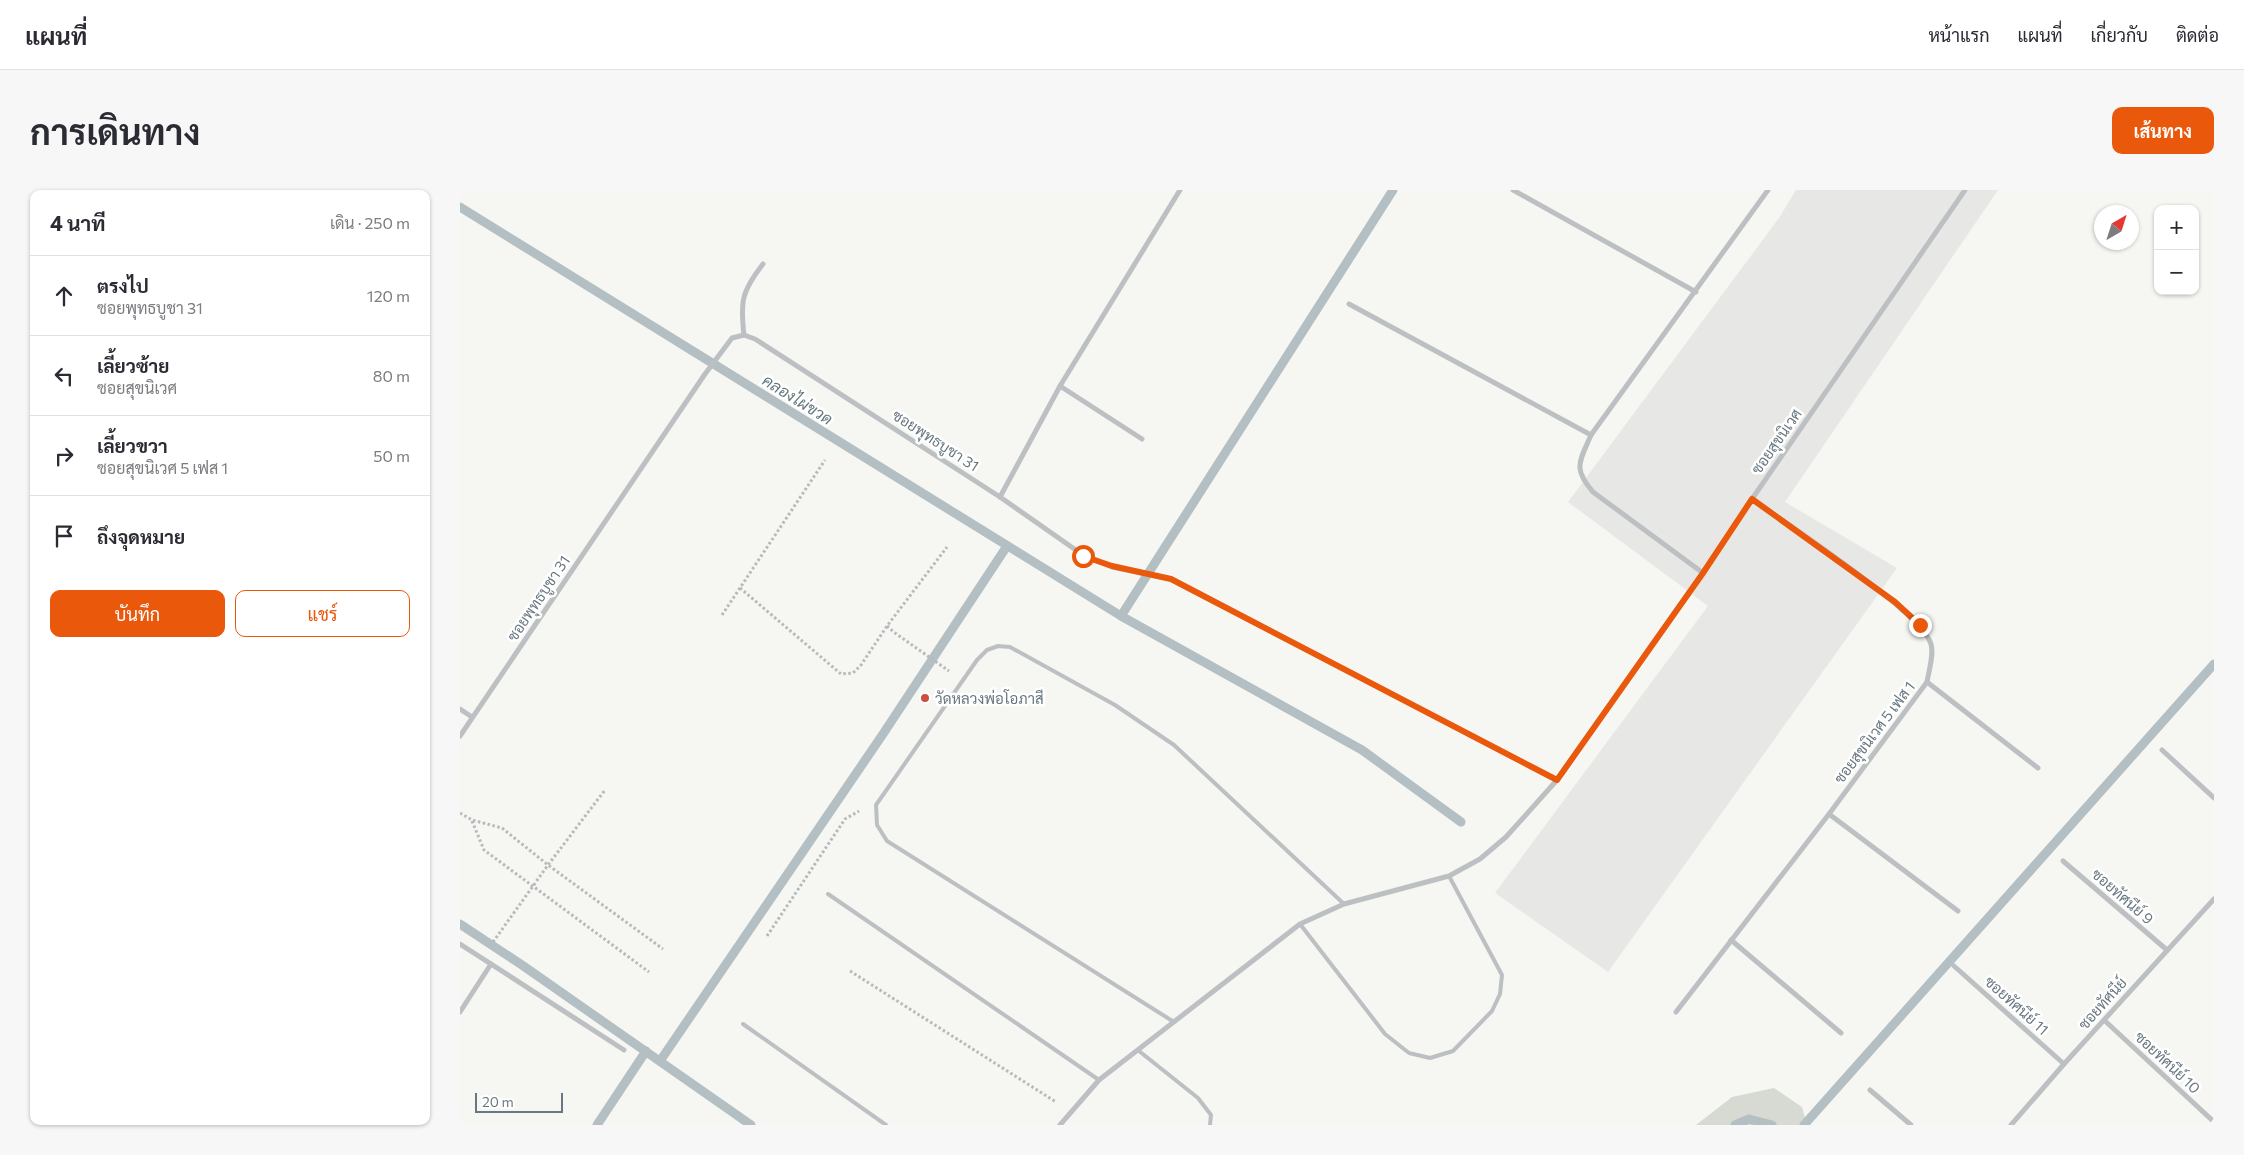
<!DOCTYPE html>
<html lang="th">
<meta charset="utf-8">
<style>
:root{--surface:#fff;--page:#f7f7f7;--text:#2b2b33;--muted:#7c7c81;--line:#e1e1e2;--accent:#ea580c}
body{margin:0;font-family:Commissioner,Sarabun,sans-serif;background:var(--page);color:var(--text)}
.controls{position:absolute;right:15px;top:15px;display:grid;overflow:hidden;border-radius:10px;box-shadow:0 1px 4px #0004}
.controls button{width:45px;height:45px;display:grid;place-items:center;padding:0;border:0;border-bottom:1px solid var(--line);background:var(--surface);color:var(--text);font:25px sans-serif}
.compass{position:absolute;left:1634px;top:15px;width:45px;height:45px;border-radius:50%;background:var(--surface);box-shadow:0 1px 4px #0004;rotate:39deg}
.scale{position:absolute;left:15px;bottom:12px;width:88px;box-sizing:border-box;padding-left:5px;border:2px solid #697880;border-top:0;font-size:14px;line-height:18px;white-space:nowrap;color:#697880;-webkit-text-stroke:4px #fff;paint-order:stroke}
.stop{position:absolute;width:15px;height:15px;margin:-11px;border:4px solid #ea580c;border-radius:50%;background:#fff}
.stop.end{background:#ea580c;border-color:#fff;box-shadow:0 1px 5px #0008}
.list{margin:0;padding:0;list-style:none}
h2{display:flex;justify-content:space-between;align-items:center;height:65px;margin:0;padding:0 20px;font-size:21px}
h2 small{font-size:16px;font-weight:400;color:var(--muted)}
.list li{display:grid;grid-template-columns:32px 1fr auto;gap:15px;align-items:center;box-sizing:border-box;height:80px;padding:0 20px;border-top:1px solid var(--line)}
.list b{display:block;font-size:19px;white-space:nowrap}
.list p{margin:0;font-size:16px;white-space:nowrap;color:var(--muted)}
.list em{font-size:16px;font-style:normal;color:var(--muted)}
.actions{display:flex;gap:10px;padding:15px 20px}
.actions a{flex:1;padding:11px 0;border:1px solid var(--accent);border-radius:10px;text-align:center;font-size:18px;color:var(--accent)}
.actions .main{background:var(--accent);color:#fff}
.icon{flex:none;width:28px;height:28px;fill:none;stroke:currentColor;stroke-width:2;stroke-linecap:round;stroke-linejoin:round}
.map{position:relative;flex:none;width:1754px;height:935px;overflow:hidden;border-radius:10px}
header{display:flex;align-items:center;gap:30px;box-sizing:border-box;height:70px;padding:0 25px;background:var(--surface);border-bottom:1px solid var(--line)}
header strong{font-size:24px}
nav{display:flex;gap:28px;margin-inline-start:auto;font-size:18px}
.intro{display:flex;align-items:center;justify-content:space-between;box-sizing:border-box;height:120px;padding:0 30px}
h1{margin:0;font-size:35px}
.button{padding:12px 22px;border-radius:10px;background:var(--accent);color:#fff;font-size:18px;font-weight:700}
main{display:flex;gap:30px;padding:0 30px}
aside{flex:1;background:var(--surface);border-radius:10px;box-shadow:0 1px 4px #0004}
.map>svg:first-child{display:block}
</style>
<header>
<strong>แผนที่</strong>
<nav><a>หน้าแรก</a><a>แผนที่</a><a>เกี่ยวกับ</a><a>ติดต่อ</a></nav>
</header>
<div class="intro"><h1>การเดินทาง</h1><a class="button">เส้นทาง</a></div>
<main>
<aside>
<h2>4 นาที<small>เดิน · 250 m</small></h2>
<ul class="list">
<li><svg class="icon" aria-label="ahead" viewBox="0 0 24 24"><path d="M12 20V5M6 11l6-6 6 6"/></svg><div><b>ตรงไป</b><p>ซอยพุทธบูชา 31</p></div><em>120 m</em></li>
<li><svg class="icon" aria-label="left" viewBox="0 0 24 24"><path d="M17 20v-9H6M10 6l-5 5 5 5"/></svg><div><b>เลี้ยวซ้าย</b><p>ซอยสุขนิเวศ</p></div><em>80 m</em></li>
<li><svg class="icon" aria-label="right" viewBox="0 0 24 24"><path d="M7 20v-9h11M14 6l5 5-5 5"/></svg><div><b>เลี้ยวขวา</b><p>ซอยสุขนิเวศ 5 เฟส 1</p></div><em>50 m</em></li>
<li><svg class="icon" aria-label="arrive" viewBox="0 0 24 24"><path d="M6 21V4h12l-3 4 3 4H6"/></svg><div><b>ถึงจุดหมาย</b></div></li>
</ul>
<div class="actions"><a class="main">บันทึก</a><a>แชร์</a></div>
</aside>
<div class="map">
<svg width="1754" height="935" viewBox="0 0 1754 935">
<rect width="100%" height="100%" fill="#f6f6f3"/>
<polygon fill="#e7e7e6" points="1336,0 1538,0 1325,312 1437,378 1148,782 1035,703 1248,416 1108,312 1319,28"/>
<polygon fill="#d6dad3" points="1314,898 1342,917 1347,935 1236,935 1272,907"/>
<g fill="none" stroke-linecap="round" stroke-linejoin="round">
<g stroke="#b3bfc2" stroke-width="9">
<polyline points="0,17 661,426 902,560 1001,632"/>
<polyline points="661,426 933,0"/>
<polyline points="0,734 62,775 291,935"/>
<polyline points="200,871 423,544 547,356"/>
<polyline points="137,935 186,861"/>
<polyline points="1275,935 1289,929 1312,935"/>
<polyline points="1344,935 1754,474"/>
</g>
<g stroke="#b6babb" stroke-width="3" stroke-dasharray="2.5 2.5" stroke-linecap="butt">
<polyline points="280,398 381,484 393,483 401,475 427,436 487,357"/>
<polyline points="262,425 365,270"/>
<polyline points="427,436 435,443 489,481"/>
<polyline points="0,623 12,630 42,638 88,675 203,759"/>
<polyline points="12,631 24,660 189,782"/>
<polyline points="307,746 385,629 399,621"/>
<polyline points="33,752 88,675 145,600"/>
<polyline points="390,781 596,912"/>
</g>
<g stroke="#bcc0c2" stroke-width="4">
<polyline points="368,704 639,890"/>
<polyline points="840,734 925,844 949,863 970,868 993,861 1032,821 1040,804 1042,785 989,686"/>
<polyline points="714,832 427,651 417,635 416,615 517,470 527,460 538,456 550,457 655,515 714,555 884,714"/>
<polyline points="283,834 426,935"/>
<polyline points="679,861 738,908 751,925 750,935"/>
</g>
<g stroke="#bcc0c2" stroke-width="5">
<polyline points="1053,0 1236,102"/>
<polyline points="889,114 1131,245"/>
<path d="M284 145C280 111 282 101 303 74"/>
<polyline points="600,196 682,249"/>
<polyline points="540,307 600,196 720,0"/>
<path d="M1243 383 1133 302C1112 278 1120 271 1131 245L1308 0"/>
<polyline points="1467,492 1578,578"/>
<polyline points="0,519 12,527"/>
<polyline points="0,546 245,184 272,148 284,145 295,149 540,307 623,365 652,377 711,389 1097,590"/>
<polyline points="1702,560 1754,608"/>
<polyline points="1369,624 1498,721"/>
<polyline points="1603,671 1707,760"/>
<polyline points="1271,750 1381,843"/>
<polyline points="0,754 164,860"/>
<polyline points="1494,776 1604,874"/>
<polyline points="0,822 31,774"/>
<path d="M1216 822 1369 624 1467 492C1469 480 1474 465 1471 454 1462 422 1325 333 1292 309"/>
<polyline points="1644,830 1754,932"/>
<polyline points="1410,900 1451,935"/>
<polyline points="600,935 639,890 840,734 884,714 989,686 1020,669 1046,647 1097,590 1243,383 1292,309 1505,0"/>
<polyline points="1551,935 1604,874 1754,709"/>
</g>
</g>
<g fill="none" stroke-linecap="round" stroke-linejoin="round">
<polyline stroke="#ea580c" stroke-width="6" points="623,366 652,376 711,389 1097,590 1243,383 1292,309 1435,412 1460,435"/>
</g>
<circle fill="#cc4f3d" stroke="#fff" stroke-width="2" cx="465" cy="508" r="5"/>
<g text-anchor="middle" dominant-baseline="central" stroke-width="5" stroke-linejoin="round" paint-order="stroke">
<g font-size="15" fill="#697880" stroke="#fff">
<text transform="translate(476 250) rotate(33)">ซอยพุทธบูชา 31</text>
<text transform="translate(1316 251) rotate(-55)">ซอยสุขนิเวศ</text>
<text transform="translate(78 408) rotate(-56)">ซอยพุทธบูชา 31</text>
<text transform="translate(1414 542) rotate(-53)">ซอยสุขนิเวศ 5 เฟส 1</text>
<text transform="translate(1663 706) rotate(41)">ซอยทัศนีย์ 9</text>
<text transform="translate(1642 813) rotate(-48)">ซอยทัศนีย์</text>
<text transform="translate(1557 815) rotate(42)">ซอยทัศนีย์ 11</text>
<text transform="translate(1708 872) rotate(43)">ซอยทัศนีย์ 10</text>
</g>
<g font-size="15" fill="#697880" stroke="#fff" text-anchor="start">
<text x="475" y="508">วัดหลวงพ่อโอภาสี</text>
</g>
<g font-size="16" font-style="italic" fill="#65797d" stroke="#fff">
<text transform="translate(338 209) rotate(32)">คลองไผ่ขวด</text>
</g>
</g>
</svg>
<div class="controls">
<button>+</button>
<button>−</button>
</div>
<svg class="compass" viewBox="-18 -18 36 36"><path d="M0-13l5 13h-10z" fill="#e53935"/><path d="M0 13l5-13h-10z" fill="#7c7c81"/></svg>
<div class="scale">20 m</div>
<div class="stop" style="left:623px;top:366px"></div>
<div class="stop end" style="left:1460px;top:435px"></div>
</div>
</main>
